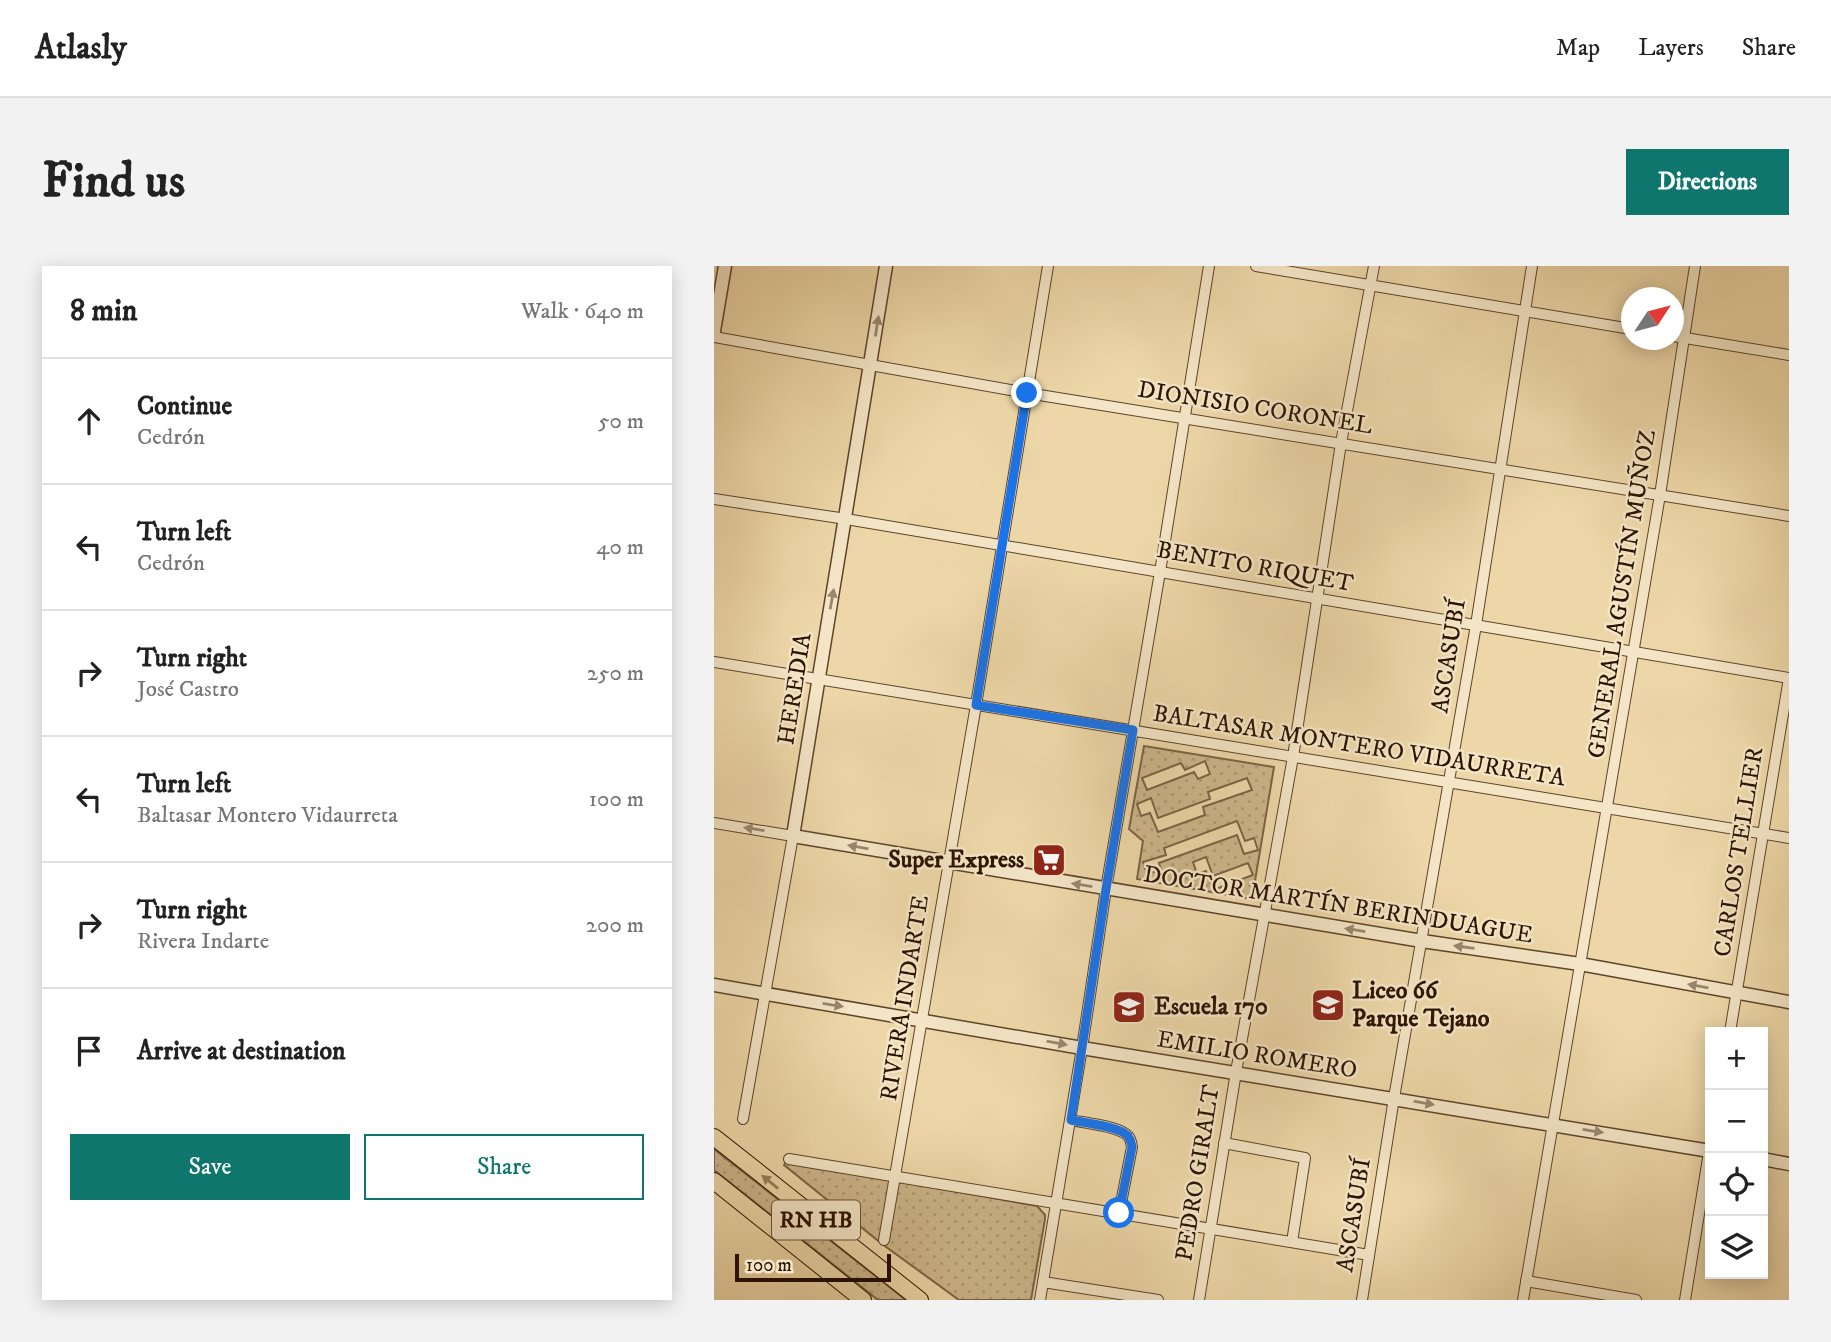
<!DOCTYPE html>
<meta charset="utf-8">
<style>
:root{--surface:#fff;--page:#f2f2f2;--text:#222;--muted:#767676;--line:#e0e0e0;--accent:#0f766e}
body{margin:0;font-family:"IM FELL DW Pica",serif;background:var(--page);color:var(--text)}
.controls{position:absolute;right:21px;bottom:21px;display:grid;overflow:hidden;border-radius:0px;box-shadow:0 4px 18px #0003}
.controls button{width:63px;height:63px;display:grid;place-items:center;padding:0;border:0;border-bottom:2px solid var(--line);background:var(--surface);color:var(--text);font:35px sans-serif}
.compass{position:absolute;left:907px;top:21px;width:63px;height:63px;border-radius:50%;background:var(--surface);box-shadow:0 4px 18px #0003;rotate:54deg}
.scale{position:absolute;left:21px;bottom:18px;width:156px;box-sizing:border-box;padding-left:7px;border:4px solid #2d1300;border-top:0;font-size:19px;line-height:24px;white-space:nowrap;color:#2d1300;-webkit-text-stroke:5px #f3e5c6;paint-order:stroke}
.stop{position:absolute;width:21px;height:21px;margin:-16px;border:5px solid #1a73e8;border-radius:50%;background:#fff}
.stop.end{background:#1a73e8;border-color:#fff;box-shadow:0 2px 7px #0008}
.list{margin:0;padding:0;list-style:none}
h2{display:flex;justify-content:space-between;align-items:center;height:91px;margin:0;padding:0 28px;font-size:30px}
h2 small{font-size:23px;font-weight:400;color:var(--muted)}
.list li{display:grid;grid-template-columns:46px 1fr auto;gap:21px;align-items:center;box-sizing:border-box;height:126px;padding:0 28px;border-top:2px solid var(--line)}
.list b{display:block;font-size:26px;white-space:nowrap}
.list p{margin:0;font-size:23px;white-space:nowrap;color:var(--muted)}
.list em{font-size:23px;font-style:normal;color:var(--muted)}
.actions{display:flex;gap:14px;padding:21px 28px}
.actions a{flex:1;padding:16px 0;border:2px solid var(--accent);border-radius:0px;text-align:center;font-size:24px;color:var(--accent)}
.actions .main{background:var(--accent);color:#fff}
.icon{flex:none;width:38px;height:38px;fill:none;stroke:currentColor;stroke-width:2;stroke-linecap:round;stroke-linejoin:round}
.map{position:relative;flex:none;width:1075px;height:1034px;overflow:hidden;border-radius:0px}
header{display:flex;align-items:center;gap:42px;box-sizing:border-box;height:98px;padding:0 35px;background:var(--surface);border-bottom:2px solid var(--line)}
header strong{font-size:33px}
nav{display:flex;gap:38px;margin-inline-start:auto;font-size:24px}
.intro{display:flex;align-items:center;justify-content:space-between;box-sizing:border-box;height:168px;padding:0 42px}
h1{margin:0;font-size:49px}
.button{padding:18px 32px;border-radius:0px;background:var(--accent);color:#fff;font-size:24px;font-weight:700}
main{display:flex;gap:42px;padding:0 42px}
aside{flex:1;background:var(--surface);border-radius:0px;box-shadow:0 4px 18px #0003}
.map>svg:first-child{display:block}
</style>
<header>
<strong>Atlasly</strong>
<nav><a>Map</a><a>Layers</a><a>Share</a></nav>
</header>
<div class="intro"><h1>Find us</h1><a class="button">Directions</a></div>
<main>
<aside>
<h2>8 min<small>Walk · 640 m</small></h2>
<ul class="list">
<li><svg class="icon" aria-label="ahead" viewBox="0 0 24 24"><path d="M12 20V5M6 11l6-6 6 6"/></svg><div><b>Continue</b><p>Cedrón</p></div><em>50 m</em></li>
<li><svg class="icon" aria-label="left" viewBox="0 0 24 24"><path d="M17 20v-9H6M10 6l-5 5 5 5"/></svg><div><b>Turn left</b><p>Cedrón</p></div><em>40 m</em></li>
<li><svg class="icon" aria-label="right" viewBox="0 0 24 24"><path d="M7 20v-9h11M14 6l5 5-5 5"/></svg><div><b>Turn right</b><p>José Castro</p></div><em>250 m</em></li>
<li><svg class="icon" aria-label="left" viewBox="0 0 24 24"><path d="M17 20v-9H6M10 6l-5 5 5 5"/></svg><div><b>Turn left</b><p>Baltasar Montero Vidaurreta</p></div><em>100 m</em></li>
<li><svg class="icon" aria-label="right" viewBox="0 0 24 24"><path d="M7 20v-9h11M14 6l5 5-5 5"/></svg><div><b>Turn right</b><p>Rivera Indarte</p></div><em>200 m</em></li>
<li><svg class="icon" aria-label="arrive" viewBox="0 0 24 24"><path d="M6 21V4h12l-3 4 3 4H6"/></svg><div><b>Arrive at destination</b></div></li>
</ul>
<div class="actions"><a class="main">Save</a><a>Share</a></div>
</aside>
<div class="map">
<svg width="1075" height="1034" viewBox="0 0 1075 1034">
<defs>
<pattern id="green-dots" width="8" height="8" patternUnits="userSpaceOnUse" patternTransform="scale(1.75)"><rect width="8" height="8" fill="#ccb68b"/><path d="M2 2h.1M6 6h.1" fill="none" stroke="#b09c76" stroke-width="1.8" stroke-linecap="round"/></pattern>
</defs>
<rect width="100%" height="100%" fill="#edd7a8"/>
<filter id="stains"><feTurbulence type="fractalNoise" baseFrequency=".00286" numOctaves="4"/><feColorMatrix values="0 0 0 0 .2 0 0 0 0 .09 0 0 0 0 .02 0 0 0 .5 -.17"/></filter>
<radialGradient id="worn" r=".72"><stop offset=".6" stop-color="#630" stop-opacity="0"/><stop offset="1" stop-color="#630" stop-opacity=".3"/></radialGradient>
<g fill="url(#green-dots)" stroke="#7c6446" stroke-width="2" fill-rule="evenodd">
<path d="M430 480 560 501 538 633 423 613 429 575 415 563ZM491 495 496 508 484 513 480 506 433 524 428 512 467 497 471 504ZM533 512 538 524 489 541 491 549 444 566 436 547 427 550 423 538 437 532 444 552 496 533 494 526ZM523 555 531 575 540 572 544 584 530 588 523 569 445 597 447 604 433 608 429 596 452 589 450 582ZM492 591 499 610 534 597 539 609 499 624 492 605 483 608 479 596Z"/>
<polygon points="0,883 192,1034 164,1034 0,904"/>
<polygon points="72,896 83,897 323,940 331,949 331,953 317,1034 245,1034 168,978 70,899"/>
</g>
<g fill="none" stroke-linecap="round" stroke-linejoin="round">
<g stroke="#5d442a" stroke-width="12">
<g id="minor">
<polyline points="542,0 917,63"/>
<polyline points="959,70 1075,89"/>
<polyline points="0,71 313,127 1075,250"/>
<polyline points="0,233 132,253 1075,412"/>
<polyline points="0,396 1075,572"/>
<polyline points="0,557 79,570 29,853"/>
<polyline points="1016,766 1075,412"/>
<path d="M357 854C370 857 406 860 414 870 417 873 417 876 418 881L405 947"/>
<polyline points="510,877 591,892 578,976"/>
<polyline points="75,893 655,989"/>
<polyline points="170,974 262,439 334,0"/>
<polyline points="812,1015 922,1034"/>
<polyline points="329,1016 444,1034"/>
<polyline points="326,1034 368,782 392,623 446,306 495,0"/>
<polyline points="485,1034 522,806 579,491 627,177 660,0"/>
<polyline points="648,1034 680,832 762,359 818,0"/>
<polyline points="809,1034 946,229 981,0"/>
<polyline points="971,1034 996,880"/>
</g>
</g>
<g stroke="#5d442a" stroke-width="15">
<g id="tertiary">
<polyline points="172,0 79,570 708,675 866,698 1075,736"/>
<polyline points="0,65 11,0"/>
<polyline points="0,719 368,782 996,885"/>
<polyline points="1049,893 1075,898"/>
</g>
</g>
<g stroke="#2d1300" stroke-width="18">
<g id="trunk">
<polyline points="0,871 206,1034"/>
<polyline points="0,915 149,1034"/>
</g>
</g>
<use href="#minor" stroke="#f3e5c6" stroke-width="10"/>
<use href="#tertiary" stroke="#f3e5c6" stroke-width="12"/>
<use href="#trunk" stroke="#edd7a8" stroke-width="16"/>
</g>
<defs><path id="oneway-solid" d="M-6-.8H1V-3.2L6.5 0L1 3.2V.8H-6Z" transform="scale(1.75)"/></defs>
<g fill="#9a866d">
<use href="#oneway-solid" transform="translate(163 60) rotate(-81)"/>
<use href="#oneway-solid" transform="translate(118 333) rotate(-80)"/>
<use href="#oneway-solid" transform="translate(40 563) rotate(-171)"/>
<use href="#oneway-solid" transform="translate(144 581) rotate(-170)"/>
<use href="#oneway-solid" transform="translate(368 619) rotate(-171)"/>
<use href="#oneway-solid" transform="translate(641 664) rotate(-171)"/>
<use href="#oneway-solid" transform="translate(750 681) rotate(-172)"/>
<use href="#oneway-solid" transform="translate(984 720) rotate(-170)"/>
<use href="#oneway-solid" transform="translate(119 739) rotate(9)"/>
<use href="#oneway-solid" transform="translate(343 777) rotate(10)"/>
<use href="#oneway-solid" transform="translate(710 837) rotate(10)"/>
<use href="#oneway-solid" transform="translate(879 865) rotate(9)"/>
</g>
<use fill="#977f5c" href="#oneway-solid" transform="translate(56 916) rotate(-141)"/>
<g fill="none" stroke-linecap="round" stroke-linejoin="round">
<path stroke="#1a73e8" stroke-width="9" d="M313 127 262 439 419 464 392 623 357 854C370 857 405 860 414 870 417 874 417 876 418 881L405 947"/>
</g>
<defs>
<g id="supermarket-square" transform="scale(1.75)"><rect x="-9" y="-9" width="18" height="18" rx="4" fill="#8f2418" stroke="#f3e5c6"/><path d="M-6-5.5h2.5l.6 2H6L4.5 2H-2.5L-4.4-4H-6ZM-1.5 3.2a1.3 1.3 0 1 0 .1 0ZM3 3.2a1.3 1.3 0 1 0 .1 0Z" fill="#fff"/></g>
<g id="school-square" transform="scale(1.75)"><rect x="-9" y="-9" width="18" height="18" rx="4" fill="#8f2418" stroke="#f3e5c6"/><path d="M0-5L7-2L0 1L-7-2ZM-4 1L0 2.5L4 1V4Q0 6-4 4Z" fill="#fff"/></g>
</defs>
<g fill-rule="evenodd">
<use href="#supermarket-square" x="335" y="594"/>
<use href="#school-square" x="614" y="739"/>
<use href="#school-square" x="415" y="741"/>
</g>
<g text-anchor="middle" dominant-baseline="central" stroke-width="5" stroke-linejoin="round" paint-order="stroke">
<rect fill="#f3e5c6" stroke="#68523b" stroke-width="2" x="58" y="934.5" width="88" height="39" rx="5"/>
<g font-size="23" font-weight="bold" fill="#2d1300">
<text x="102" y="954">RN HB</text>
</g>
<g font-size="24" fill="#2d1300" stroke="#f3e5c6">
<text transform="translate(541 142) rotate(9)">DIONISIO CORONEL</text>
<text transform="translate(541 301) rotate(10)">BENITO RIQUET</text>
<text transform="translate(908 328) rotate(-81)">GENERAL AGUSTÍN MUÑOZ</text>
<text transform="translate(735 390) rotate(-81)">ASCASUBÍ</text>
<text transform="translate(81 423) rotate(-81)">HEREDIA</text>
<text transform="translate(645 480) rotate(9)">BALTASAR MONTERO VIDAURRETA</text>
<text transform="translate(1025 586) rotate(-81)">CARLOS TELLIER</text>
<text transform="translate(624 639) rotate(9)">DOCTOR MARTÍN BERINDUAGUE</text>
<text transform="translate(191 732) rotate(-81)">RIVERA INDARTE</text>
<text transform="translate(543 789) rotate(9)">EMILIO ROMERO</text>
<text transform="translate(484 907) rotate(-81)">PEDRO GIRALT</text>
<text transform="translate(640 949) rotate(-81)">ASCASUBÍ</text>
</g>
<g font-size="24" font-weight="bold" fill="#2d1300" stroke="#f3e5c6" text-anchor="start">
<text x="310" y="594" text-anchor="end">Super Express</text>
<text x="638" y="725">Liceo 66<tspan x="638" dy="28">Parque Tejano</tspan></text>
<text x="440" y="741">Escuela 170</text>
</g>
</g>
<rect width="100%" height="100%" filter="url(#stains)"/>
<rect width="100%" height="100%" fill="url(#worn)"/>
</svg>
<div class="controls">
<button>+</button>
<button>−</button>
<button><svg class="icon" aria-label="locate" viewBox="0 0 24 24"><circle cx="12" cy="12" r="6"/><path d="M12 2v4M12 18v4M2 12h4M18 12h4"/></svg></button>
<button><svg class="icon" aria-label="layers" viewBox="0 0 24 24"><path d="M12 4l9 5-9 5-9-5zM3 14l9 5 9-5"/></svg></button>
</div>
<svg class="compass" viewBox="-18 -18 36 36"><path d="M0-13l5 13h-10z" fill="#e53935"/><path d="M0 13l5-13h-10z" fill="#767676"/></svg>
<div class="scale">100 m</div>
<div class="stop" style="left:405px;top:947px"></div>
<div class="stop end" style="left:313px;top:127px"></div>
</div>
</main>
